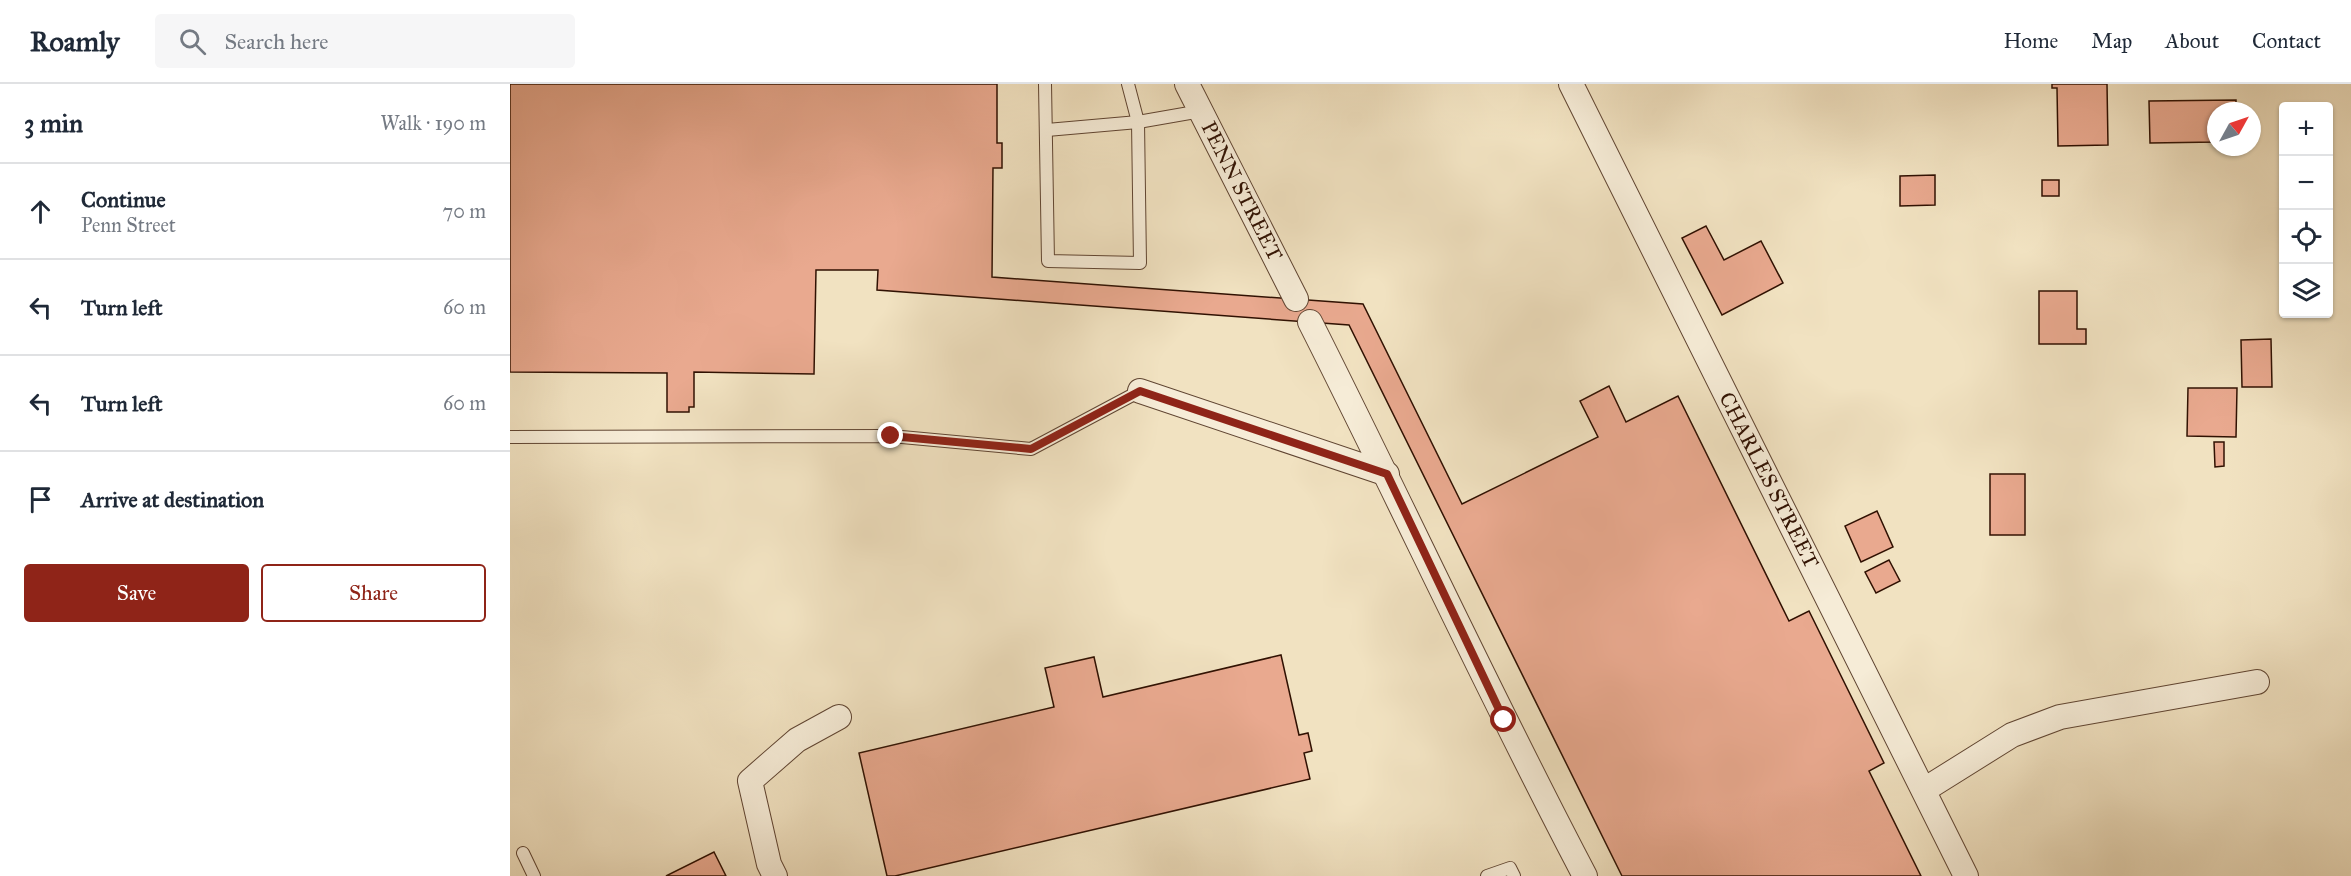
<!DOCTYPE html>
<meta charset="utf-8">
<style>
:root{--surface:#fff;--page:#f6f6f7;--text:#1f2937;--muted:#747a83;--line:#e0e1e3;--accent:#8f2418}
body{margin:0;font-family:"IM FELL Great Primer",serif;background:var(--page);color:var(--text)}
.controls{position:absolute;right:18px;top:18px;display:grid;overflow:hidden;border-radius:6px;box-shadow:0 2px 4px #0004}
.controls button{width:54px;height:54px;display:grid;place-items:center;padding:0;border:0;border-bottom:2px solid var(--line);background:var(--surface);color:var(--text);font:30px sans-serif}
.compass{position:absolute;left:1697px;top:18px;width:54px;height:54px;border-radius:50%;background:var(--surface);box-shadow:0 2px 4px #0004;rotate:50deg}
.stop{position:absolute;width:18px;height:18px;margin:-14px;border:4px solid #8f2418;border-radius:50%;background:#fff}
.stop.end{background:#8f2418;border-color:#fff;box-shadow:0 2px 6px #0008}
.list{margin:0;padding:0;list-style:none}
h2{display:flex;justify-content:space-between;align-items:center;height:78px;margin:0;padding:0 24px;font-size:26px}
h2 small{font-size:20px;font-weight:400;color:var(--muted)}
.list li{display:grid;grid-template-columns:39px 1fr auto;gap:18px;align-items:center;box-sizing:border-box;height:96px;padding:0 24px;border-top:2px solid var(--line)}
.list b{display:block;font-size:22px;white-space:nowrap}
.list p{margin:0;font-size:20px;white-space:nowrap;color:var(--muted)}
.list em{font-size:20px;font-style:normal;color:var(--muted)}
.actions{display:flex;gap:12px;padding:18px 24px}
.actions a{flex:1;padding:14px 0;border:2px solid var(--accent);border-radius:6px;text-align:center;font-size:21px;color:var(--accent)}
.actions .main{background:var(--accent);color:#fff}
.icon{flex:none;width:33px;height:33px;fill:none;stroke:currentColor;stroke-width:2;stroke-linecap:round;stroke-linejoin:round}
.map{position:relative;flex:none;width:1841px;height:792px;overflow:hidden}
header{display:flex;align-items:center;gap:36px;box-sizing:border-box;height:84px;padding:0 30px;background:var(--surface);border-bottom:2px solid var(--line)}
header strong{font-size:28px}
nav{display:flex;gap:33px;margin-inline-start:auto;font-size:21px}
.search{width:420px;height:54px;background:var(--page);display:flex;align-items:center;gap:15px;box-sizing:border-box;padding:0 21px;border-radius:6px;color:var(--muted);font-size:22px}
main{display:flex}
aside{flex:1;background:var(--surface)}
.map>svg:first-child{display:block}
</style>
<header>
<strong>Roamly</strong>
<div class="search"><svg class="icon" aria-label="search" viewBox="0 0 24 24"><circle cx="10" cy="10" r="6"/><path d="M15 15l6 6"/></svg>Search here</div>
<nav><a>Home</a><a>Map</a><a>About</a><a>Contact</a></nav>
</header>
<main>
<aside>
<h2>3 min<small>Walk · 190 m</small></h2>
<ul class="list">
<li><svg class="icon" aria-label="ahead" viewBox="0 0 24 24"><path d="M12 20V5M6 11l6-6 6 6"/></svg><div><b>Continue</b><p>Penn Street</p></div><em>70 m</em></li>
<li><svg class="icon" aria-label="left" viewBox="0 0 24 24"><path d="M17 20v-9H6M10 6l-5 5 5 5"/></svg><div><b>Turn left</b></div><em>60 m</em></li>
<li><svg class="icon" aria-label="left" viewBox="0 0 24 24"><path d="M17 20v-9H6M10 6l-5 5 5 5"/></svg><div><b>Turn left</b></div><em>60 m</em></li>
<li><svg class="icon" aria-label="arrive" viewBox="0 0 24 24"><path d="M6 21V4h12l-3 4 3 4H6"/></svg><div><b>Arrive at destination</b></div></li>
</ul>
<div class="actions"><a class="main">Save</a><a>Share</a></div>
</aside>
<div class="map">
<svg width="1841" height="792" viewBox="0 0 1841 792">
<rect width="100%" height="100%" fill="#f1e2c1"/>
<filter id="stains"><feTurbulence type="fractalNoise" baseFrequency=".00333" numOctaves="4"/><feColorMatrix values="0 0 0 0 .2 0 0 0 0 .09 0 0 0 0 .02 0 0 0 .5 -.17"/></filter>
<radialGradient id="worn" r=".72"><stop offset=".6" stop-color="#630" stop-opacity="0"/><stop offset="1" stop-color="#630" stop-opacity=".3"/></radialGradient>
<g fill="#e9a98f" stroke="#301102" stroke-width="1.5">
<polygon points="0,0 487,0 487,59 492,59 492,84 483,84 482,193 853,220 952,420 1088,353 1070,317 1099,302 1116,338 1168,312 1279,537 1299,527 1374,679 1359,687 1411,792 1112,792 839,241 367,206 368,186 306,186 304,290 184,288 184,323 179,323 179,328 157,328 157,289 0,288"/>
<polygon points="1542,0 1597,0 1598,61 1548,62 1547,4 1542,4"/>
<polygon points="1726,16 1726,27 1706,27 1706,58 1640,59 1639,17"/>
<polygon points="1425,91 1425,121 1390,122 1390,92"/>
<rect x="1532" y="96" width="17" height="16"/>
<polygon points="1196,142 1214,176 1251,157 1273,199 1212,231 1172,154"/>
<polygon points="1529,207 1567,207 1567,245 1576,245 1576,260 1529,260"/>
<polygon points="1761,255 1762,303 1732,303 1731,256"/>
<polygon points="1678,304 1727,304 1726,353 1677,352"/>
<polygon points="1704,358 1714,358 1714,382 1705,383"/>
<rect x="1480" y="390" width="35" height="61"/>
<polygon points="1367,427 1383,463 1351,478 1335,442"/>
<polygon points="1379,476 1390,497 1366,509 1355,488"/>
<polygon points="771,571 789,651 798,649 802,667 794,669 800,695 385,792 377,792 349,669 544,623 535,584 584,573 593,613"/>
<polygon points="204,768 216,792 156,792"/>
</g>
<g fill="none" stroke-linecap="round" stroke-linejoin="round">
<g stroke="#604532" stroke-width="14">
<g id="service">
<polyline points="535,0 538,177 630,179 628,38 618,0"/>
<polyline points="537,46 628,38 691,27"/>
<polyline points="0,353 381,352 521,365 630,307"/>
<polyline points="13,769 24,792"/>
<polyline points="977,792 1000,784 1004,792"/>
</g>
</g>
<g stroke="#604532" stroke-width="26">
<g id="minor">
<polyline points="677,0 786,215"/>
<polyline points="1061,0 1456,792"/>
<path d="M800 238C893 422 979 610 1075 792"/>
<polyline points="630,307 877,390"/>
<polyline points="1414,706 1502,651 1550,633 1747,598"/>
<polyline points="265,792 259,780 240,697 287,656 329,633"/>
</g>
</g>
<use href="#service" stroke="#f6ecd7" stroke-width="12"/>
<use href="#minor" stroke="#f6ecd7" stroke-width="24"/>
</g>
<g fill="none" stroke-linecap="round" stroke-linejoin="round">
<polyline stroke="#8f2418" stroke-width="8" points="381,352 521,365 630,307 877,390 994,636"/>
</g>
<g text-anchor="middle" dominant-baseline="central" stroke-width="4.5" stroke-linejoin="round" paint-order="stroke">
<g font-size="21" fill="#301102" stroke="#f6ecd7">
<text transform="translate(732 107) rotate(63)">PENN STREET</text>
<text transform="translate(1259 396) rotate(63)">CHARLES STREET</text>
</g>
</g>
<rect width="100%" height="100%" filter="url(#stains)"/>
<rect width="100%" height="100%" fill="url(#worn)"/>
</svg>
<div class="controls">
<button>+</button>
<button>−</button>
<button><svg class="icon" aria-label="locate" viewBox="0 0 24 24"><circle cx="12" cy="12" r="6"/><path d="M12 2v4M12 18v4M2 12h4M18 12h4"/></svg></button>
<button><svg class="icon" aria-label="layers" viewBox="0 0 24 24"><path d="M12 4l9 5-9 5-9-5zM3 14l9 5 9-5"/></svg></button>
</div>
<svg class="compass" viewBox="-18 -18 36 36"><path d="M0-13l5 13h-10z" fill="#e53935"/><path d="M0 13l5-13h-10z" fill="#747a83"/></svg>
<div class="stop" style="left:994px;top:636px"></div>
<div class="stop end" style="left:381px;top:352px"></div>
</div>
</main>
